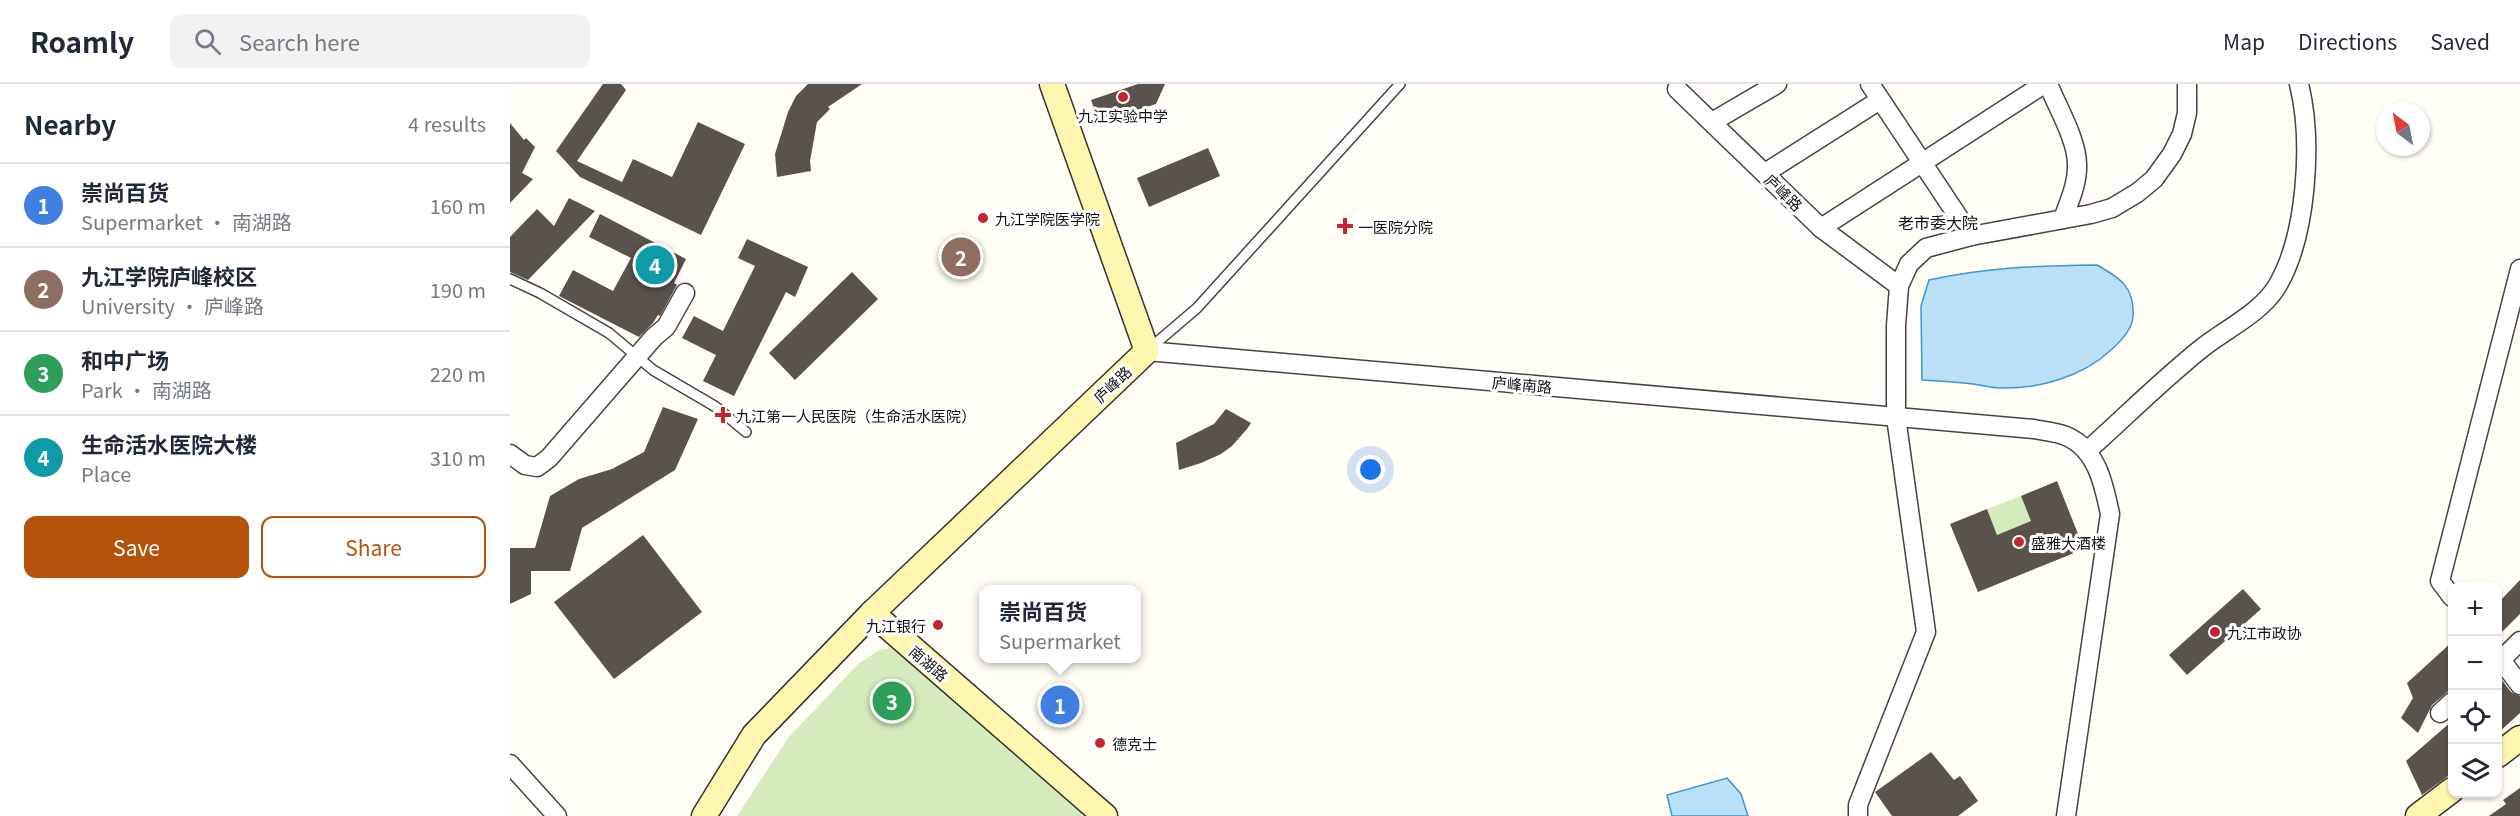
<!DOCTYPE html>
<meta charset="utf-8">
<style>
:root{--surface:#fff;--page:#f2f2f3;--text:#1f2937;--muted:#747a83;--line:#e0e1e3;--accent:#b45309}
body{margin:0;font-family:Georgia,"Noto Sans SC",serif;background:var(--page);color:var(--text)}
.controls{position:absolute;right:18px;bottom:18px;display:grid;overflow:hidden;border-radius:12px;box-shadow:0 2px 4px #0004}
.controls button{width:54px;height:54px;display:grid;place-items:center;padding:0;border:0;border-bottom:2px solid var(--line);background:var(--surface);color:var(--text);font:30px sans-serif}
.compass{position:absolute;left:1866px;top:18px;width:54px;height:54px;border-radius:50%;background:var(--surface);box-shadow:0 2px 4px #0004;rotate:328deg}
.you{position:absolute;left:861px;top:386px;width:21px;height:21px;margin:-15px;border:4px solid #fff;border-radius:50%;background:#1a73e8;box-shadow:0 0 0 9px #1a73e833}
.badge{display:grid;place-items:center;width:39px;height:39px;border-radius:50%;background:var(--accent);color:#fff;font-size:20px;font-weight:700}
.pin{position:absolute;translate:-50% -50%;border:3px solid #fff;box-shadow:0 2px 6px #0006}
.popup{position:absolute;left:469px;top:501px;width:162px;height:78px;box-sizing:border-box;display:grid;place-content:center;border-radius:12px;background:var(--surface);filter:drop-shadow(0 2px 4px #0005);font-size:20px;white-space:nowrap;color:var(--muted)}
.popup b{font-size:22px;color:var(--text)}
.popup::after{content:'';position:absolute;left:50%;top:100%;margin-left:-12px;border:12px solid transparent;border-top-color:var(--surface)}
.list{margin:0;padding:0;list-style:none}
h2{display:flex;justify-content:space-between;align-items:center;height:78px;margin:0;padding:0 24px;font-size:26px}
h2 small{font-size:20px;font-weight:400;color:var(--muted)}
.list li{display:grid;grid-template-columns:39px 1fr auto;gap:18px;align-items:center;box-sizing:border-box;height:84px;padding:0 24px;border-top:2px solid var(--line)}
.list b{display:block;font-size:22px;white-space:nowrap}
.list p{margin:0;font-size:20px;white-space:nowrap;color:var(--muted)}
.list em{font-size:20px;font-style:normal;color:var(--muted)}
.actions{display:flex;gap:12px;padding:18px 24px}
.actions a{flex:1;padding:14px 0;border:2px solid var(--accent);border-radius:12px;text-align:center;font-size:21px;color:var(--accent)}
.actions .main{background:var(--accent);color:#fff}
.icon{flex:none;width:33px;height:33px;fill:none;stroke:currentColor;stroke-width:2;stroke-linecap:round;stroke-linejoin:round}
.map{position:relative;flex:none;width:2010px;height:732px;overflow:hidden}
header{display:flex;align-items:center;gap:36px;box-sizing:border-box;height:84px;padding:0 30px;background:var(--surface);border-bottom:2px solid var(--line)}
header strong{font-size:28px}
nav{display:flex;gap:33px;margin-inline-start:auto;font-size:21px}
.search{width:420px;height:54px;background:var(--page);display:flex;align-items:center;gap:15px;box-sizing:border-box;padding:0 21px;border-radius:12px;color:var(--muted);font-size:22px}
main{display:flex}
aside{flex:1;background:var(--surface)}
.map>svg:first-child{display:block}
</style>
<header>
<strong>Roamly</strong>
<div class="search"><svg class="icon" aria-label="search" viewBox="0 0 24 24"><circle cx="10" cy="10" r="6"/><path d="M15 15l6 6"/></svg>Search here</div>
<nav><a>Map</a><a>Directions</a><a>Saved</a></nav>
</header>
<main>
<aside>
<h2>Nearby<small>4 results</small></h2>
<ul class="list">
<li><span class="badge" style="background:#3f7fe0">1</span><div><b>崇尚百货</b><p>Supermarket · 南湖路</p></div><em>160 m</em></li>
<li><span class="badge" style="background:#8d6e63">2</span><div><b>九江学院庐峰校区</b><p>University · 庐峰路</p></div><em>190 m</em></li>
<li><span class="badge" style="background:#2e9e5b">3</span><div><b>和中广场</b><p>Park · 南湖路</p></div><em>220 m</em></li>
<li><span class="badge" style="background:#0f9aa8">4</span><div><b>生命活水医院大楼</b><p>Place</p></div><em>310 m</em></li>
</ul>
<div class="actions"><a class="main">Save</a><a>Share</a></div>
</aside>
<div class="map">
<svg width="2010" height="732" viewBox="0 0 2010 732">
<rect width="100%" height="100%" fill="#fffdf5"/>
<g fill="#d5ebbd">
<polygon points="1511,412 1521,437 1487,451 1477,425"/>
<polygon points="379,564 392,566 581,732 227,732 279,653 348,580 368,567"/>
</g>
<g fill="#b9e0f7" stroke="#3f96cf" stroke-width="1.5">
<path d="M1587 181C1610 194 1625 203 1623 233 1622 245 1610 258 1601 266 1572 293 1529 305 1490 304 1481 304 1472 301 1463 300 1446 298 1429 297 1412 296L1411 222 1419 196C1478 183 1527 182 1587 181Z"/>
<polygon points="1217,694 1231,710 1238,732 1162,732 1157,711"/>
</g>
<g fill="#5a524d">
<polygon points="93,0 111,0 116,6 67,77 112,98 123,75 162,93 188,38 235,60 191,151 70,93 46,67"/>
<polygon points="298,0 352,0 318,23 320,25 307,38 300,77 301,87 267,93 265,70 278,28 286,12"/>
<polygon points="628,0 655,0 646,20 589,38 581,16"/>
<polygon points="0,39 14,56 16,54 25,63 12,89 23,95 0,119"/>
<polygon points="698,64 710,92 639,123 627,94"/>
<polygon points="59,114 85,127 18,196 0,188 0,153 27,125 44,142"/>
<polygon points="90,130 176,175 164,199 167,201 150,232 148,231 143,239 129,253 49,212 63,186 103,207 121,174 79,153"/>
<polygon points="237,155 298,183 285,213 276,208 224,312 193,297 206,271 172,254 184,232 213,247 245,182 228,174"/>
<polygon points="342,188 368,215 285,296 259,269"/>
<polygon points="153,323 188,335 165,386 72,444 60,487 21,487 21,510 0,520 0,464 25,464 40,412 69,395 102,385 134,368"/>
<polygon points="716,325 741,339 737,345 722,362 711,370 691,379 669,386 666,359 704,340"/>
<polygon points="1547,397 1574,465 1468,508 1440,440 1477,425 1487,451 1521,437 1511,412"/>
<polygon points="133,451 192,528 104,595 44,518"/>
<polygon points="2010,496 2010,530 1988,552 1988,519"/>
<polygon points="1733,505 1751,525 1677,591 1659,571"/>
<polygon points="1942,558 1942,604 1922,621 1908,649 1891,634 1903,614 1897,599"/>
<polygon points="1991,595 2001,608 2010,612 2010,629 1988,649 1988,598"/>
<polygon points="1942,637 1942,689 1912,711 1896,677"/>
<polygon points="1421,668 1444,696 1450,692 1468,717 1448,732 1382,732 1365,708"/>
<polygon points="2010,704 2010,732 1979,732 1996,720 1993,716"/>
</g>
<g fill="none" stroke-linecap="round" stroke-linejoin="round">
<g stroke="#444" stroke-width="12">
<g id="lane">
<polyline points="0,195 30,209 99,249 143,286 206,323 236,348"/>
<polyline points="639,265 687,224 890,0"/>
</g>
</g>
<g stroke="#444" stroke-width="21">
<g id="street">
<polyline points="1360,0 1461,152"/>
<path d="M1538 0C1547 22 1567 56 1567 80 1568 99 1559 118 1553 135"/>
<polyline points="1167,5 1311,144 1389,202"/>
<polyline points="1202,38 1267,0"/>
<polyline points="1255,89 1370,16"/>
<polyline points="1311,144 1534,0"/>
<path d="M637 267 1524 345C1534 347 1547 348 1556 352 1587 365 1594 401 1600 430L1556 732"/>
<path d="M1577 367C1615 333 1652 296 1692 264 1716 245 1749 230 1766 204 1797 154 1803 57 1789 0"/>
<polyline points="0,370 15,381 27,383 39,374 144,253 156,243 175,209"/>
<polyline points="1942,513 1930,497 2010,185"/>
<polyline points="1988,572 2010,601"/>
<polyline points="1988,579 2010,557"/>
<polyline points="1930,629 1942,618"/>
<polyline points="0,680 47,732"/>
<polyline points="1348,732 1348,721 1416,548 1386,333 1386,242 1389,202 1399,180 1416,164 1461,152 1581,130 1602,124 1627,109 1644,95 1662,70 1672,50 1677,29 1677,0"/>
</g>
</g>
<g stroke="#333" stroke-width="27">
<g id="secondary">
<polyline points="362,529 595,732"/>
<polyline points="1988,671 2010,654"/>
<polyline points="194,732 244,651 362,529 637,267 542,0"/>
<polyline points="1908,732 1942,706"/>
</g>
</g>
<use href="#lane" stroke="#fff" stroke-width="9"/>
<use href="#street" stroke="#fff" stroke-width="18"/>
<use href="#secondary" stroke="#fff6b0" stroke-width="24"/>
</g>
<g fill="#c4262e" stroke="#fff" stroke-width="2">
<circle cx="613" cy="13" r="6"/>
<circle cx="473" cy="134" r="6"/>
<path d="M832 133h6v6h6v6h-6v6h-6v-6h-6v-6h6z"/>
<path d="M210 322h6v6h6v6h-6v6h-6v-6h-6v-6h6z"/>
<circle cx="1509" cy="458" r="6"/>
<circle cx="428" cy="541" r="6"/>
<circle cx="1705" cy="548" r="6"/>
<circle cx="590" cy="659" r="6"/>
</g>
<g text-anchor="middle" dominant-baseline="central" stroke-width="6" stroke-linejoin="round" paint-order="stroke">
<g font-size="15" fill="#111" stroke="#fff" text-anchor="start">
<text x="613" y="31" text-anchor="middle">九江实验中学</text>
<text x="485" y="134">九江学院医学院</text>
<text x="848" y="142">一医院分院</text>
<text x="226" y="331">九江第一人民医院（生命活水医院）</text>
<text x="1521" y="458">盛雅大酒楼</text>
<text x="416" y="541" text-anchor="end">九江银行</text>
<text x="1717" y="548">九江市政协</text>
<text x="602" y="659">德克士</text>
</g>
<g font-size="15" fill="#111" stroke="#fff">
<text transform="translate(1274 108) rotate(44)">庐峰路</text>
<text transform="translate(602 300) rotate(-44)">庐峰路</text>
<text transform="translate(1012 300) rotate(5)">庐峰南路</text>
<text transform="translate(419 579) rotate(41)">南湖路</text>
</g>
<g font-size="16" fill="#111" stroke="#fff">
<text x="1428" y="138">老市委大院</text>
</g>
</g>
</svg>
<div class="controls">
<button>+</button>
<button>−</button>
<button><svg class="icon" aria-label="locate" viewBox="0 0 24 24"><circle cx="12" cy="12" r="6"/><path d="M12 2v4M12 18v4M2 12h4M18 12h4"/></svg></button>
<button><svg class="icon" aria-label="layers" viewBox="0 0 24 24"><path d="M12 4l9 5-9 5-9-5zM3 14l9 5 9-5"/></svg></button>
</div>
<svg class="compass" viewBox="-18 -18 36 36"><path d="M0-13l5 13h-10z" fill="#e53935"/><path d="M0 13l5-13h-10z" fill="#747a83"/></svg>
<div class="you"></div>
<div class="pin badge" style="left:550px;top:621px;background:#3f7fe0">1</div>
<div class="popup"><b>崇尚百货</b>Supermarket</div>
<div class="pin badge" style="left:451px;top:173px;background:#8d6e63">2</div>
<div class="pin badge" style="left:382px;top:617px;background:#2e9e5b">3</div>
<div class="pin badge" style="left:145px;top:181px;background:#0f9aa8">4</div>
</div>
</main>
